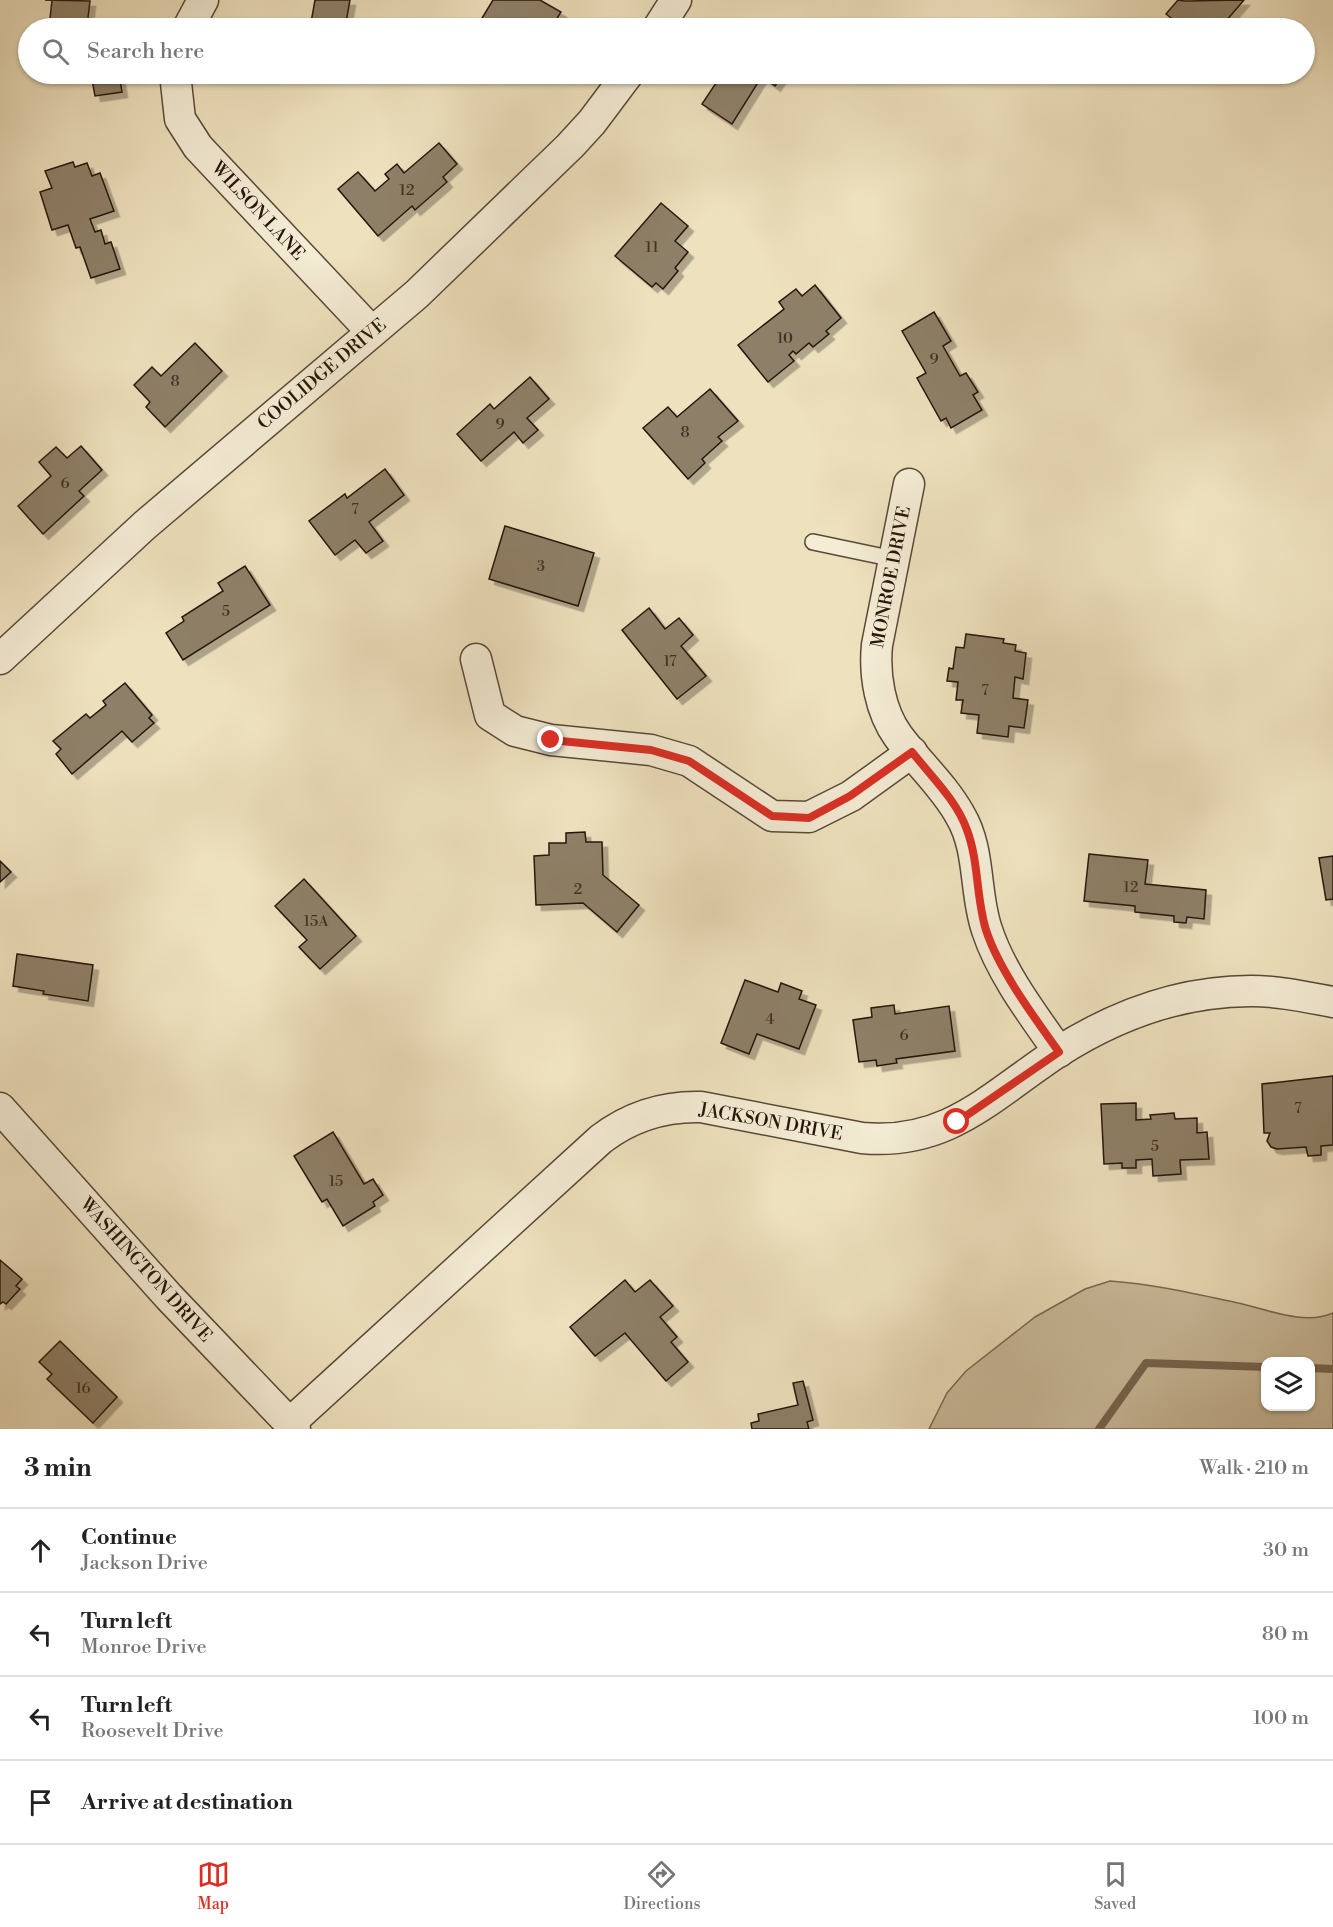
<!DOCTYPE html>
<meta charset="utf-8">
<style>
:root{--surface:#fff;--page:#f6f6f6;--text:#222;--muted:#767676;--line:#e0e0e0;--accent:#d93025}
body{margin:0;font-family:"Libre Bodoni",serif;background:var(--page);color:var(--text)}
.controls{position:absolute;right:18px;bottom:18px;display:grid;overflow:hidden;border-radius:12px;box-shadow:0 2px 4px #0004}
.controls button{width:54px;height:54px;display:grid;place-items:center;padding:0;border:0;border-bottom:2px solid var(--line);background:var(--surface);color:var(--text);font:30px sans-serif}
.stop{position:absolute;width:18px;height:18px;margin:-14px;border:4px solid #d93025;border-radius:50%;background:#fff}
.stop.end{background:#d93025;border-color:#fff;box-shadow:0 2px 6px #0008}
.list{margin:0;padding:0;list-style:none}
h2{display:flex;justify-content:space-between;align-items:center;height:78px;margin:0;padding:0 24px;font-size:26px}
h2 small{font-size:20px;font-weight:400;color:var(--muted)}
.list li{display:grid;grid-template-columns:39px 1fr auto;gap:18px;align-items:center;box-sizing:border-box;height:84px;padding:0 24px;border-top:2px solid var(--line)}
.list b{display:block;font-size:22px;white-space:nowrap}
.list p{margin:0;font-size:20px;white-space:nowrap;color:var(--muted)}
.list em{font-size:20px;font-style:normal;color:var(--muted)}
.icon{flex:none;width:33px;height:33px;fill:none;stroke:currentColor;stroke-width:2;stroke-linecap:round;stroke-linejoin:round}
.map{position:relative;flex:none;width:1333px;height:1429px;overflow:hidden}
.search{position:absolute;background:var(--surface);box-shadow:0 2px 4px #0004;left:18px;right:18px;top:18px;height:66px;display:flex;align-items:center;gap:15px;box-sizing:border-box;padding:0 21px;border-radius:33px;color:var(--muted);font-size:22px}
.sheet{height:414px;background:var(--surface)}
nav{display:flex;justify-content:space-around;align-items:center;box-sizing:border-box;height:84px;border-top:2px solid var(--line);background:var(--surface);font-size:16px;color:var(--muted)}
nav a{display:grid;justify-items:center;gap:3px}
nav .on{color:var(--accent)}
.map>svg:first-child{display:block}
</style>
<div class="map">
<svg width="1333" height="1429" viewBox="0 0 1333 1429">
<defs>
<filter id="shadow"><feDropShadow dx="5.5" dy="5.5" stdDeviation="0" flood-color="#0004"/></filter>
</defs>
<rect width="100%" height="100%" fill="#eee1be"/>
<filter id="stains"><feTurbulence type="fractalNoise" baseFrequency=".00333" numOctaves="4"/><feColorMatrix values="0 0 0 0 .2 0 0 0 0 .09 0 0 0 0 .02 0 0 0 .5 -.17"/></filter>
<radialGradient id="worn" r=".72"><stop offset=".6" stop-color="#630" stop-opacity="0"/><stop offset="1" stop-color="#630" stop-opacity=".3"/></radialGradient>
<path fill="#ccbe9f" stroke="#7a6a54" stroke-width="1.5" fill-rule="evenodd" d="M1110 1281C1153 1284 1196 1294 1238 1303 1266 1309 1305 1326 1333 1313V1429H929L947 1393 966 1371 1035 1317 1085 1289ZM1266 1362H1310V1406H1266Z"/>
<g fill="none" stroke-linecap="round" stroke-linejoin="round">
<g stroke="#766651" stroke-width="8">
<polyline points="1310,1368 1333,1369"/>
<polyline points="1099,1429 1146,1363 1266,1367"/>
</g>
</g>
<g fill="#8e8068" stroke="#27160a" stroke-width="1.5" filter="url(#shadow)">
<polygon points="45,0 90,1 87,26 99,28 49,28 52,0"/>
<polygon points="315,0 350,0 345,28 310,28"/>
<polygon points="493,0 540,0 561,12 551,28 476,28"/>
<polygon points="1178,0 1185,1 1244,0 1220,28 1183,28 1166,14"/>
<polygon points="91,74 119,74 122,92 95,96"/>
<polygon points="722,74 783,74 775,86 762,76 732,124 702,104"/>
<polygon points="439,143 457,164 443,177 447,182 415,210 412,206 378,236 338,189 358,172 375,191 389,179 385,174 397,164 404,173"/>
<polygon points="73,162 75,167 87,163 92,176 100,173 114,211 90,219 95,232 101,230 105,244 111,242 120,269 91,278 80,247 76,248 68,225 52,230 40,192 52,188 45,171"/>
<polygon points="661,203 688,226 675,241 688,252 675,268 678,271 663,289 656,283 652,287 615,256"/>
<polygon points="815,285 841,318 826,331 829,334 813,347 809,343 796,354 793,351 789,355 794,361 768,382 738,345 784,309 779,302 796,289 802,296"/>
<polygon points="934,312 951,341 943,346 960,376 966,373 978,392 973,395 982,410 951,428 946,418 941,421 917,378 926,373 902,331"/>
<polygon points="195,343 222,371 165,427 146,407 150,402 134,385 152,367 161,376"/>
<polygon points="530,377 549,399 527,418 538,430 523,443 514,432 481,461 457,434 490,404 494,409"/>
<polygon points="710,389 738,421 718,437 722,441 702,459 705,463 688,479 643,428 668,407 677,417"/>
<polygon points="81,446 102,470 79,491 84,496 43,534 18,506 51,476 39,462 56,447 67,458"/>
<polygon points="385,469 404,495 369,522 383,541 366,553 355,540 335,555 309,521 345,494 347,498"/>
<polygon points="505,526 594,553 578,606 489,579"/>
<polygon points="245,566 270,605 183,660 166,633 184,621 182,617 223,591 218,583"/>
<polygon points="649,608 665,629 679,618 693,635 681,646 706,676 677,699 622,630"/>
<polygon points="966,634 1004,639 1003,643 1016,645 1015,651 1026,653 1023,679 1015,677 1013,698 1028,700 1024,728 1009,726 1008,737 977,733 979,715 961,713 963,700 956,700 958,682 947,681 949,668 953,669 956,647 964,648"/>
<polygon points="125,683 152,715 149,718 154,723 132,742 122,731 72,774 56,754 61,749 53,741 86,714 90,718 106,705 103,701"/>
<polygon points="585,832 586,842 602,842 603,875 639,905 617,932 583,903 536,905 534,856 549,855 549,843 566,843 566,833"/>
<polygon points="1089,854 1148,860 1145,884 1206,890 1204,919 1187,917 1186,923 1174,922 1174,916 1135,912 1135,906 1084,901"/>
<polygon points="1333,856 1333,899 1326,900 1319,858"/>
<polygon points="0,861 11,872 0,882"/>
<polygon points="304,879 356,936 320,969 299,947 307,940 275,906"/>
<polygon points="17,954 93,965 88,1001 43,994 44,991 13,986"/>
<polygon points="745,980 778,992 781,983 802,991 799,999 816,1005 799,1049 757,1034 749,1054 721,1043"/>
<polygon points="894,1005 895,1014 949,1006 955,1051 896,1059 897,1063 877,1066 876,1060 859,1062 853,1020 872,1017 871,1008"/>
<polygon points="1333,1076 1333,1145 1321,1146 1321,1155 1308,1156 1306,1147 1277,1149 1271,1147 1267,1141 1270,1133 1264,1133 1262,1084"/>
<polygon points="1136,1103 1136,1120 1151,1119 1150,1115 1174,1113 1175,1119 1197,1118 1197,1133 1207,1132 1209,1159 1180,1160 1181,1174 1153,1176 1152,1159 1136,1160 1136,1168 1122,1168 1122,1163 1104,1164 1101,1104"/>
<polygon points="333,1132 364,1184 373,1179 383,1195 373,1202 375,1206 343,1226 327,1199 322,1202 294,1156"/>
<polygon points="0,1260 22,1279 16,1286 20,1289 6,1304 3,1302 0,1304"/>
<polygon points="625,1280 635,1292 650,1280 673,1306 660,1317 677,1337 671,1342 688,1362 666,1381 625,1333 595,1356 570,1327"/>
<polygon points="60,1341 117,1397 93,1423 47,1379 52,1374 39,1362"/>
<polygon points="803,1381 813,1420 807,1422 809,1429 752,1429 751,1423 759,1421 758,1414 798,1405 793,1383"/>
</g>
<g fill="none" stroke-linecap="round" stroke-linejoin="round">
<g stroke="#594937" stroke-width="18">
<polyline id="lane" points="813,542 894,559"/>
</g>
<g stroke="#594937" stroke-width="33">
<g id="street">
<polyline points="188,28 203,0"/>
<polyline points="658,28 676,0"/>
<polyline points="175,74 180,119 198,147 372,332"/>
<path d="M909 484 877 645C874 675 880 711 898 736 918 763 944 786 960 815 981 850 974 893 987 930 1001 973 1033 1015 1059 1052"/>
<polyline points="0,659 145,525 417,294 570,146 592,122 628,74"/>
<polyline points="476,659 490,715 515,731 551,740 651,750 689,761 772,816 809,817 851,796 912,752"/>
<polyline points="0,1108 169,1297 295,1429"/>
<path d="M290 1423 601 1139C631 1116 663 1106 701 1107L862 1138C948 1146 991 1096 1058 1052 1116 1015 1182 991 1251 991 1279 991 1306 997 1333 1002"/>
</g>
</g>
<use href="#lane" stroke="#f4ecd5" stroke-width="15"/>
<use href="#street" stroke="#f4ecd5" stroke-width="30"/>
</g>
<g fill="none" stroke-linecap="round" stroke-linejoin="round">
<path stroke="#d93025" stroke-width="8" d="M551 740 651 750 689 761 772 816 809 818 850 796 912 752C931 776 957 801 967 830 979 862 976 898 986 930 999 970 1034 1017 1059 1052L957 1122"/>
</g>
<g text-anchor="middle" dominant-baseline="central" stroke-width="6" stroke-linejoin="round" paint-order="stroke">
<g font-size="15" fill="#413022">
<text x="407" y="190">12</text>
<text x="652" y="247">11</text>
<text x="785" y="338">10</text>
<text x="934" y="359">9</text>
<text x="175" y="381">8</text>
<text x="500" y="424">9</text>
<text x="685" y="432">8</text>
<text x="65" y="483">6</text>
<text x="355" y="509">7</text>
<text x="541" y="566">3</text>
<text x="226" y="611">5</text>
<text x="670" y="661">17</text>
<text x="985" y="690">7</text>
<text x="1131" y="887">12</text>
<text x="578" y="889">2</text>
<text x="316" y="921">15A</text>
<text x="770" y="1019">4</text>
<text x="904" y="1035">6</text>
<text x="1298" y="1108">7</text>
<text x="1155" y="1146">5</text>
<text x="336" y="1181">15</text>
<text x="83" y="1388">16</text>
</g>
<g font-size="18" fill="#27160a" stroke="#f4ecd5">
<text transform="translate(258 211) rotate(47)">WILSON LANE</text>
<text transform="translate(322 374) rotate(-40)">COOLIDGE DRIVE</text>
<text transform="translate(891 577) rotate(-79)">MONROE DRIVE</text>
<text transform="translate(771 1122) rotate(10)">JACKSON DRIVE</text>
<text transform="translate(146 1270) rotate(48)">WASHINGTON DRIVE</text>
</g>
</g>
<rect width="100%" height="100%" filter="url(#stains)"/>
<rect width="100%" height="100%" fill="url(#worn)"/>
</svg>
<div class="controls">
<button><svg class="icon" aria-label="layers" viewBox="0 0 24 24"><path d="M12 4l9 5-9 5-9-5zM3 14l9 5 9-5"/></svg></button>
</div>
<div class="stop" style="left:957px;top:1122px"></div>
<div class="stop end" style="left:551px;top:740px"></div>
<div class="search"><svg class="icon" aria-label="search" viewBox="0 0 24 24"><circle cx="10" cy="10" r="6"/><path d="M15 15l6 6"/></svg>Search here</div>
</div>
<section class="sheet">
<h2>3 min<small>Walk · 210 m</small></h2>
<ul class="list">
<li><svg class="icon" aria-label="ahead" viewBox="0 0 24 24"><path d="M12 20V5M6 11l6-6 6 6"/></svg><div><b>Continue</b><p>Jackson Drive</p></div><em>30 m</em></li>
<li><svg class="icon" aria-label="left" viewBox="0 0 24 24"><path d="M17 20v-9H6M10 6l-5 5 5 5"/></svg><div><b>Turn left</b><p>Monroe Drive</p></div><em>80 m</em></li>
<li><svg class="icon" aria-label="left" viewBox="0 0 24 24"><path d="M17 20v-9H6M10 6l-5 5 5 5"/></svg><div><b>Turn left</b><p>Roosevelt Drive</p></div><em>100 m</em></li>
<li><svg class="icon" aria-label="arrive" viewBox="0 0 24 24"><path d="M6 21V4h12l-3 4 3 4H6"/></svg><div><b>Arrive at destination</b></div></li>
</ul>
</section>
<nav>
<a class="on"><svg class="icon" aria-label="map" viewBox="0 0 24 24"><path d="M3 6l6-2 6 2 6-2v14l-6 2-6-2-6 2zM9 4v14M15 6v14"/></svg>Map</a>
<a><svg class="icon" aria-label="directions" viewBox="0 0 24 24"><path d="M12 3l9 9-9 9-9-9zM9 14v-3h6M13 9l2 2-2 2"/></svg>Directions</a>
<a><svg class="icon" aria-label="saved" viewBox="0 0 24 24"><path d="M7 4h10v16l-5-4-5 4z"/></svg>Saved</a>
</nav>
